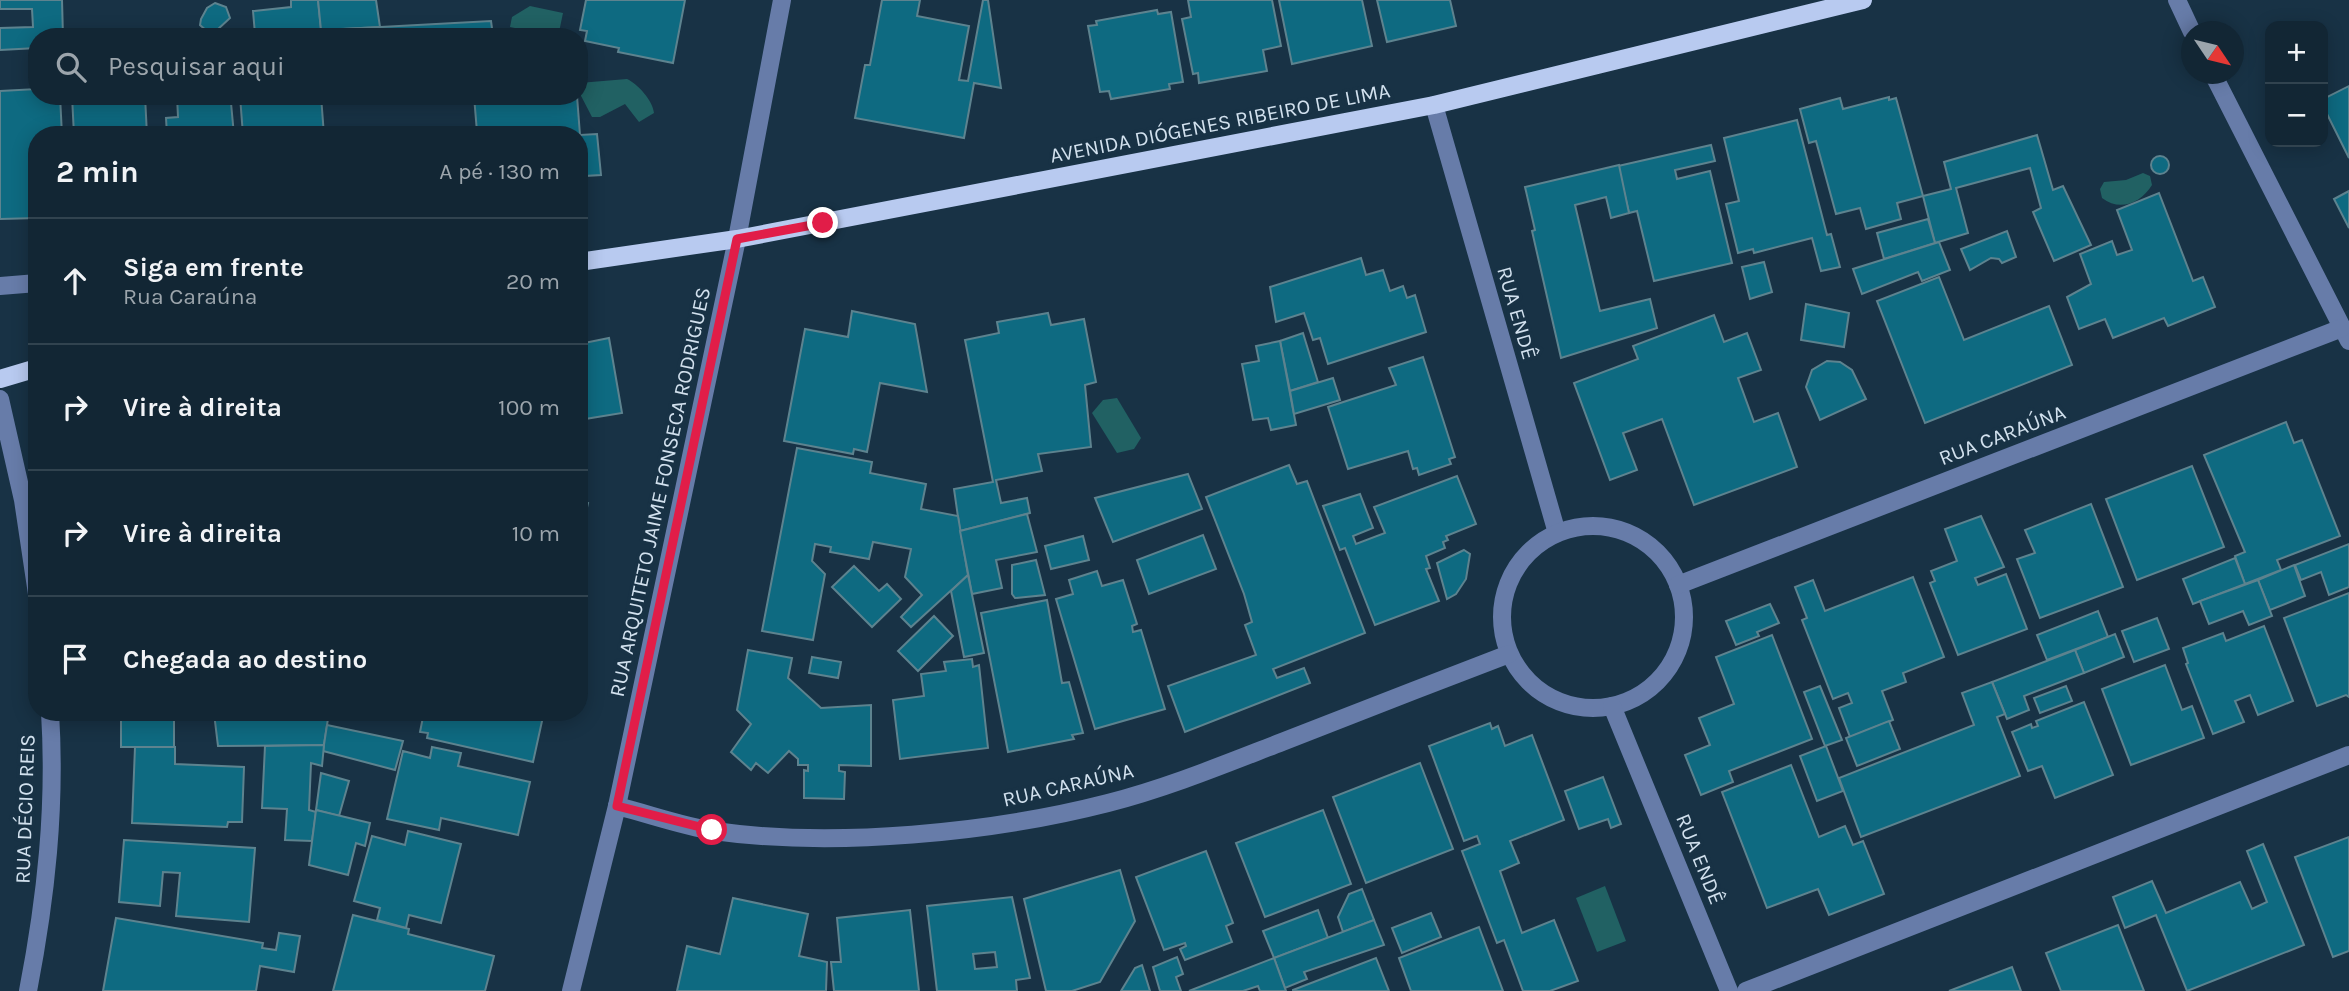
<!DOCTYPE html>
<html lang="pt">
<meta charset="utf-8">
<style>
:root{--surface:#122634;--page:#1f3240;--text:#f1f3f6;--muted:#9ca5ac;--line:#31434f}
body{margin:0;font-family:Karla,sans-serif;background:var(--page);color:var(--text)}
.controls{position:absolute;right:21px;top:21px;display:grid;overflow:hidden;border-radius:14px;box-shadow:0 4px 18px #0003}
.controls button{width:63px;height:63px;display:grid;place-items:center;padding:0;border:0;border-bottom:2px solid var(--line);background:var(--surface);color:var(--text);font:35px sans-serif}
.compass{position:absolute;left:2181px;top:21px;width:63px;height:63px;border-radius:50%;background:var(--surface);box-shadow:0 4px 18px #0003;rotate:125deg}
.stop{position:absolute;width:21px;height:21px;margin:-16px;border:5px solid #e11d48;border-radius:50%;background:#fff}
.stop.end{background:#e11d48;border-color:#fff;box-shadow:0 2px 7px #0008}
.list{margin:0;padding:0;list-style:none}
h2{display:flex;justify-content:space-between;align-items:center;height:91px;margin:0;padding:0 28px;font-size:30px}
h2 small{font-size:23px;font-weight:400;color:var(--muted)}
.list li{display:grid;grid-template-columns:46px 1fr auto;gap:21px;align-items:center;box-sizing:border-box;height:126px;padding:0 28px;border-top:2px solid var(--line)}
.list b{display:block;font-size:26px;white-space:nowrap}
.list p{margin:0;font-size:23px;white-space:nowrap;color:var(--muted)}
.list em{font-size:23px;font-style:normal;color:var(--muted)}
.icon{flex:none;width:38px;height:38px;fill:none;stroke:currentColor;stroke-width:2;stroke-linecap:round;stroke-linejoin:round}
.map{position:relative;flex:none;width:2349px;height:991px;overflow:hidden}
.search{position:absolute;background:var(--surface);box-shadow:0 4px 18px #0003;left:28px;top:28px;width:560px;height:77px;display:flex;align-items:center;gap:18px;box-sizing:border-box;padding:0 24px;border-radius:28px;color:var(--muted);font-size:26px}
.panel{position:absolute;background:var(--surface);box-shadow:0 4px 18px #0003;left:28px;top:126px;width:560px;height:595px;border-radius:28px}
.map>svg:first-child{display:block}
</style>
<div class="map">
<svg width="2349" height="991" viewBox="0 0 2349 991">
<rect width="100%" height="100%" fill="#183245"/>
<g fill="#216163">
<polygon points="530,6 563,13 558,37 510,27 512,17"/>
<path d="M627 79C638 84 653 101 654 113L639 122 625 104 600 117H592L579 92V83Z"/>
<path d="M2143 173 2150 176 2152 185C2141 203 2120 212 2102 198L2100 189 2104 182 2126 180Z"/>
<polygon points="1117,398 1141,438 1134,449 1117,453 1092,413 1103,400"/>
<polygon points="1605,886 1626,941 1597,952 1576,898"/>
</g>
<g fill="#0e6a81" stroke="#5d838f" stroke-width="2" fill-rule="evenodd">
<polygon points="0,0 62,0 63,37 37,37 37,48 0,50 0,28 33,27 32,9 0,9"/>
<polygon points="291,0 318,0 321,30 255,34 253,11 291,7"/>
<polygon points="318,0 376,0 380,27 321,30"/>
<polygon points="586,0 685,0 673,63 618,52 619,48 585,41 587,31 580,30"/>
<polygon points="882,0 920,0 917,16 969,26 959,80 968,81 983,0 988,0 1001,88 974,83 964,138 855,118 865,65 870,65"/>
<polygon points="1188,0 1272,0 1281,46 1263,50 1267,71 1199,83 1198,73 1193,74 1182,19 1191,17"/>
<polygon points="1279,0 1362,0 1372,46 1292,64"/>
<polygon points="1377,0 1450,0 1456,26 1387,42"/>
<polygon points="215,3 226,7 230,18 217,30 208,32 200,25 201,19 207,8"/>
<polygon points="1157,10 1158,14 1171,12 1183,82 1169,84 1170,89 1111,99 1109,91 1100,92 1088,26 1097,25 1096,21"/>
<polygon points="491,21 493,36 496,37 308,37 307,31"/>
<polygon points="2349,86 2349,158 2323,106 2323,99"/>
<polygon points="37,89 37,96 60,96 62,135 37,135 37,218 0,219 0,91"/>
<polygon points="72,96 145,96 147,135 74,135"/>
<polygon points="177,96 222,96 223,104 231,103 234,135 167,135 166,118 178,117"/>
<polygon points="240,96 321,96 324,135 243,135"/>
<polygon points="474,96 577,96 580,135 597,134 601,175 585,176 586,185 579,186 579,135 438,135 477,132"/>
<polygon points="1889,97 1889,100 1896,98 1923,196 1897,203 1901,219 1866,229 1860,208 1836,214 1816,141 1809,143 1800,109 1840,98 1843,109"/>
<polygon points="1797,120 1827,235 1831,234 1840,267 1821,271 1812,238 1754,253 1753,249 1738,253 1726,204 1739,201 1724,138"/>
<polygon points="2037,135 2053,190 2063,186 2091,245 2054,261 2033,212 2041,208 2030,168 1956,188 1968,233 1935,243 1923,196 1951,189 1944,162"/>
<polygon points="1711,145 1715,161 1675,170 1677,179 1710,171 1732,263 1654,281 1637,211 1629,213 1618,166"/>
<circle cx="2160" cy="165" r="9"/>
<polygon points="1619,165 1629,213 1611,218 1606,197 1575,205 1600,311 1650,299 1657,328 1561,358 1532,231 1535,230 1525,187"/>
<polygon points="2349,191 2349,228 2334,199"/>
<polygon points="2159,193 2193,281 2203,277 2215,307 2168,326 2164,318 2113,338 2105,319 2079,329 2067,297 2091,284 2080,254 2112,241 2117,255 2132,250 2117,210"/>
<polygon points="1928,219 1935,243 1884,259 1877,233"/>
<polygon points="2007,231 2016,257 2002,263 1999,259 1991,258 1970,270 1961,249"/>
<polygon points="1939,242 1950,270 1922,281 1918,272 1862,294 1853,269"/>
<polygon points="1361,258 1366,275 1383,270 1390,291 1403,286 1407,298 1415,295 1426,332 1328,364 1320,338 1313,340 1304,313 1276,322 1270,287"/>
<polygon points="1764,262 1772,292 1750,299 1742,267"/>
<polygon points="1939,277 1964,340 2049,306 2072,365 1925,423 1877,301"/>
<polygon points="1806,304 1849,313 1844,347 1801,340"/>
<polygon points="852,311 915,324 927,392 880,383 867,452 854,449 853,454 784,441 805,329 848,337"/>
<polygon points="1048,313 1051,325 1084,319 1096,382 1085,385 1091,447 1038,454 1042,471 996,480 1001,503 1027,498 1030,513 960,531 954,489 993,482 965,340 999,333 997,322"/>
<polygon points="1714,315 1724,342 1747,333 1761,370 1738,378 1754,422 1778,413 1797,467 1694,505 1662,419 1623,433 1637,470 1610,480 1574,383 1638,359 1633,346"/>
<polygon points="1303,333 1318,382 1290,391 1280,341"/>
<polygon points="609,338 622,413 579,420 579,344"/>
<polygon points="1280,341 1296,425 1271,430 1268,418 1253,420 1242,364 1259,361 1256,346"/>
<polygon points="1423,357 1455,457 1449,459 1451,464 1419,475 1417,468 1413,469 1408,451 1348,469 1328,407 1396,385 1389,368"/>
<polygon points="1827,361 1840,362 1852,370 1866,399 1820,420 1806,387 1812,370"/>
<polygon points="1333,378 1340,400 1294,414 1290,391"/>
<polygon points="2286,422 2294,443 2302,440 2340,536 2277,560 2281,570 2245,584 2235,556 2245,552 2204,455"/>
<polygon points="797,448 872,462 870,473 926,484 921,509 958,516 968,575 911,627 901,617 922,595 905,577 911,549 873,542 869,559 830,552 831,547 815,544 812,561 825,574 813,640 762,631"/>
<polygon points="1289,465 1297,484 1307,481 1365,633 1273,669 1277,678 1304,668 1310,683 1185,732 1168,686 1256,655 1245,625 1252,622 1244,594 1206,497"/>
<polygon points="2192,466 2224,547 2137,580 2106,499"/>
<polygon points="1188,474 1202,509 1113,542 1095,498"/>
<polygon points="1457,476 1476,524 1446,536 1448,540 1443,542 1445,548 1426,556 1430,568 1426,569 1439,601 1375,625 1345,548 1340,550 1323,506 1360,494 1373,528 1353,536 1356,544 1385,533 1374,507"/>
<polygon points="579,501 588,503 579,544"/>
<polygon points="2091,504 2123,587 2040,618 2017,559 2035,553 2025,530"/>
<polygon points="1027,514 1037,552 996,560 1002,588 972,594 960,531"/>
<polygon points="1981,516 2004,567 1975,578 1978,585 2006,574 2027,629 1958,655 1930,583 1935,581 1931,571 1957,561 1945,529"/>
<polygon points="1203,535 1216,569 1149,594 1137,560"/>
<polygon points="1083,536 1089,560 1051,569 1045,546"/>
<polygon points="2349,544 2349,587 2329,595 2321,572 2301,580 2295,565"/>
<polygon points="1464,550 1470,554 1466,579 1456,594 1447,599 1437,563"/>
<polygon points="2235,558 2245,584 2193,604 2183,579"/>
<polygon points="1036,560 1045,595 1015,598 1012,594 1012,565"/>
<polygon points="2294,565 2305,596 2270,610 2258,580"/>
<polygon points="854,566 879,591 887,584 901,599 872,627 832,587"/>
<polygon points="1097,571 1102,586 1123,580 1137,624 1132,626 1133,632 1141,630 1165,709 1095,729 1056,599 1073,594 1069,580"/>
<polygon points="968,575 984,653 964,657 951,591"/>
<polygon points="1913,577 1944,657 1903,673 1906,682 1882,691 1893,720 1850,737 1839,708 1852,703 1848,693 1833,699 1802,620 1807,618 1795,587 1813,580 1825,611"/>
<polygon points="2258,580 2272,616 2249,625 2243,611 2209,624 2200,601"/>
<polygon points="2349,593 2349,697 2346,695 2317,706 2284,618"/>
<polygon points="1047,600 1062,683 1069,682 1083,733 1072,735 1074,739 1008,752 981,613"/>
<polygon points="1770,604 1779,623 1757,632 1759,636 1736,645 1726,621"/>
<polygon points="2098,611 2108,637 2047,660 2037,635"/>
<polygon points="934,616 953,636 918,671 898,651"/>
<polygon points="2157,618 2169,649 2134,662 2122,631"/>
<polygon points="2264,626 2293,701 2258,715 2250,695 2235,701 2244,722 2213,734 2186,664 2188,663 2183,648 2223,633 2226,641"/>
<polygon points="2115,634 2124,657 2084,673 2075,650"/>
<polygon points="1772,635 1812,739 1729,771 1733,782 1701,795 1685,755 1710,745 1699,718 1734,704 1716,657"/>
<polygon points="748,650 792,658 788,678 821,708 871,705 871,766 839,765 839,771 845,772 844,799 804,798 804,770 808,771 808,765 798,765 798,759 789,751 768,773 756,763 751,770 731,752 751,724 737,710"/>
<polygon points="2075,650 2084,673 2024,696 2029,710 2007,719 1992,682"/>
<polygon points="812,657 841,662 838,678 809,673"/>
<polygon points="972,659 973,667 979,665 988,748 900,759 893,700 924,696 921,674 946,671 944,662"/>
<polygon points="2165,665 2182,710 2192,706 2204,738 2131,765 2102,689"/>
<polygon points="1992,682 2005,714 1997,717 2020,776 1861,837 1839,778 1974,725 1962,693"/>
<polygon points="1820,686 1842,740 1825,746 1804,692"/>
<polygon points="2066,686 2072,701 2040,713 2034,698"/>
<polygon points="2084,702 2113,775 2055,798 2042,766 2028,771 2012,732 2031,724 2032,728 2038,726 2036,721"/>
<rect x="121" y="712" width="53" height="35"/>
<polygon points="329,712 324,745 218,746 214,713"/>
<polygon points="424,712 544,712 533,762 427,738 428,733 420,732"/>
<polygon points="1889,721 1900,749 1857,766 1846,738"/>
<polygon points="1490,723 1492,729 1498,726 1505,746 1532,735 1564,820 1510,841 1519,863 1500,871 1522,933 1554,920 1578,981 1550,991 1523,991 1504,940 1497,943 1462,851 1480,844 1477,836 1464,841 1429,746"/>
<polygon points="327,725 403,741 395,770 323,751"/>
<polygon points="324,745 322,766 311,763 309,810 316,812 312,841 285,840 287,809 262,808 265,746"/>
<polygon points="1826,746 1843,791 1817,801 1800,756"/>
<polygon points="135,747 175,747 175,764 244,767 242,822 228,822 227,827 132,823"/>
<polygon points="432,747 461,753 458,766 530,782 518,835 441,818 439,830 387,819 403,751 430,758"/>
<polygon points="1420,763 1453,849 1366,883 1333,797"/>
<polygon points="1791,765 1819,837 1845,826 1853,845 1863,841 1884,894 1829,915 1818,889 1767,908 1722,792"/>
<polygon points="321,773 349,781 339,816 316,810"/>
<polygon points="1603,777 1621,824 1611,828 1608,819 1579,829 1565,791"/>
<polygon points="316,810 370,823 365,846 356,843 348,875 309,865"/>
<polygon points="1323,810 1351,884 1265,917 1236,843"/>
<polygon points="408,831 461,844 441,923 409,915 406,928 377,920 380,908 354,901 372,836 405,845"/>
<polygon points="2349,837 2349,951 2333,957 2295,857"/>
<polygon points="124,840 255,848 249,922 176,916 180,873 163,872 160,906 119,902"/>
<polygon points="2263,844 2304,945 2187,991 2156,915 2125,928 2113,897 2152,881 2166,913 2240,882 2252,909 2267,902 2247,851"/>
<polygon points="1206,851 1233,923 1226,926 1232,942 1185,960 1180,949 1186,946 1185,943 1164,950 1136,877"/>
<polygon points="1120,870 1135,921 1100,982 1072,991 1046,991 1024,899"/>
<polygon points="1362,889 1374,920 1343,932 1338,917 1349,894"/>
<path d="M1012 897 1030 978 1016 980 1017 991H937L927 906ZM995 952 997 967 975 969 973 954Z"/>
<polygon points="733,898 808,914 799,956 827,962 826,991 677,991 687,946 720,954"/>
<polygon points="910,910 919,991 834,991 831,962 841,962 837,918"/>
<polygon points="1318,910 1328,938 1274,958 1263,931"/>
<polygon points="1431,913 1441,937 1402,953 1392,928"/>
<polygon points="353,915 409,929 408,934 494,956 485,991 333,991"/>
<polygon points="116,918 263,943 262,948 276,950 279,933 300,936 294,972 260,966 256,991 103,991"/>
<polygon points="1374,920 1384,945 1304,972 1307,979 1285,988 1274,958"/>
<polygon points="2118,925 2144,991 2061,991 2046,953"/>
<polygon points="1479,927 1503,991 1411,991 1399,958"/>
<polygon points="1177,957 1183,974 1176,977 1181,991 1160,991 1153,967"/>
<polygon points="1274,958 1286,991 1260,991 1258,986 1243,991 1189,991"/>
<polygon points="1376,958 1389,991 1293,991 1293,990"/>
<polygon points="1142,965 1150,991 1121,991 1135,968"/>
<polygon points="2012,967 2021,991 1949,991"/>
</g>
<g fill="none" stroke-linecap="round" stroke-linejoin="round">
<g stroke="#677ca9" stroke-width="18">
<polyline points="2177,0 2192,32"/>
<polyline points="2213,74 2349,341"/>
<polyline points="1434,105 1557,533"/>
<polyline points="0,286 37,283"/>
<polyline points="0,399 23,500 37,594"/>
<circle cx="1593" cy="617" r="91"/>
<polyline points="1678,585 2342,328"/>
<polyline points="1612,706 1729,991"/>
<path d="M617 806C649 814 682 826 714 831 834 848 991 833 1108 803 1167 788 1225 764 1282 742 1358 712 1433 683 1509 654"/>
<path d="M28 991C46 898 56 807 50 712"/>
<polyline points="571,991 617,806 737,239 782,0"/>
<polyline points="1746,991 2349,755"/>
</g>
<g stroke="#b8caf0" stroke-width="18">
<polyline points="579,262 737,239 1434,105 1863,0"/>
<polyline points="0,379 37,368"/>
</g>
</g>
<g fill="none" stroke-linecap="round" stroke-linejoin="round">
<polyline stroke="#e11d48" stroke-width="9" points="712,830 617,806 737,239 823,223"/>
</g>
<g text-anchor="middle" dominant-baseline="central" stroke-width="7" stroke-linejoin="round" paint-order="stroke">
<g font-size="21" fill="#d2e1ee" stroke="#183245">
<text transform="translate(1220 123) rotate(-11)">AVENIDA DIÓGENES RIBEIRO DE LIMA</text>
<text transform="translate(1517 313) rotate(74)">RUA ENDÊ</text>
<text transform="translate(2002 435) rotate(-21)">RUA CARAÚNA</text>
<text transform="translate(660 492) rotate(-78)">RUA ARQUITETO JAIME FONSECA RODRIGUES</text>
<text transform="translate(1068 785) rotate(-13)">RUA CARAÚNA</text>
<text transform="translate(25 809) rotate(-88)">RUA DÉCIO REIS</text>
<text transform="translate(1700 859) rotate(68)">RUA ENDÊ</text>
</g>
</g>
</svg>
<div class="controls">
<button>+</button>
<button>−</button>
</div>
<svg class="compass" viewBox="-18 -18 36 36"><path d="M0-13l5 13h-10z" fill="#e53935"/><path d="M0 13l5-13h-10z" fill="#9ca5ac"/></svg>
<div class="stop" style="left:712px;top:830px"></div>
<div class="stop end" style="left:823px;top:223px"></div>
<div class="search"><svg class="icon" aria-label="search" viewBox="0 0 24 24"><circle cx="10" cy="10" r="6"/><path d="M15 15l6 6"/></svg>Pesquisar aqui</div>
<section class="panel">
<h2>2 min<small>A pé · 130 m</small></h2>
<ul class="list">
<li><svg class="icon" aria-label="ahead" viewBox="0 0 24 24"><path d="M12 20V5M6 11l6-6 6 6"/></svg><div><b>Siga em frente</b><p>Rua Caraúna</p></div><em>20 m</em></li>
<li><svg class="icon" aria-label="right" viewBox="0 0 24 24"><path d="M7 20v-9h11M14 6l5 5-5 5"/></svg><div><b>Vire à direita</b></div><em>100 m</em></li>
<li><svg class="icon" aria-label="right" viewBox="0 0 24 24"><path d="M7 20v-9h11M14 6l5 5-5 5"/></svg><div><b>Vire à direita</b></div><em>10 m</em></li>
<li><svg class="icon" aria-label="arrive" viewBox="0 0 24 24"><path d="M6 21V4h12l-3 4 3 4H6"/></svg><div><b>Chegada ao destino</b></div></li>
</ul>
</section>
</div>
